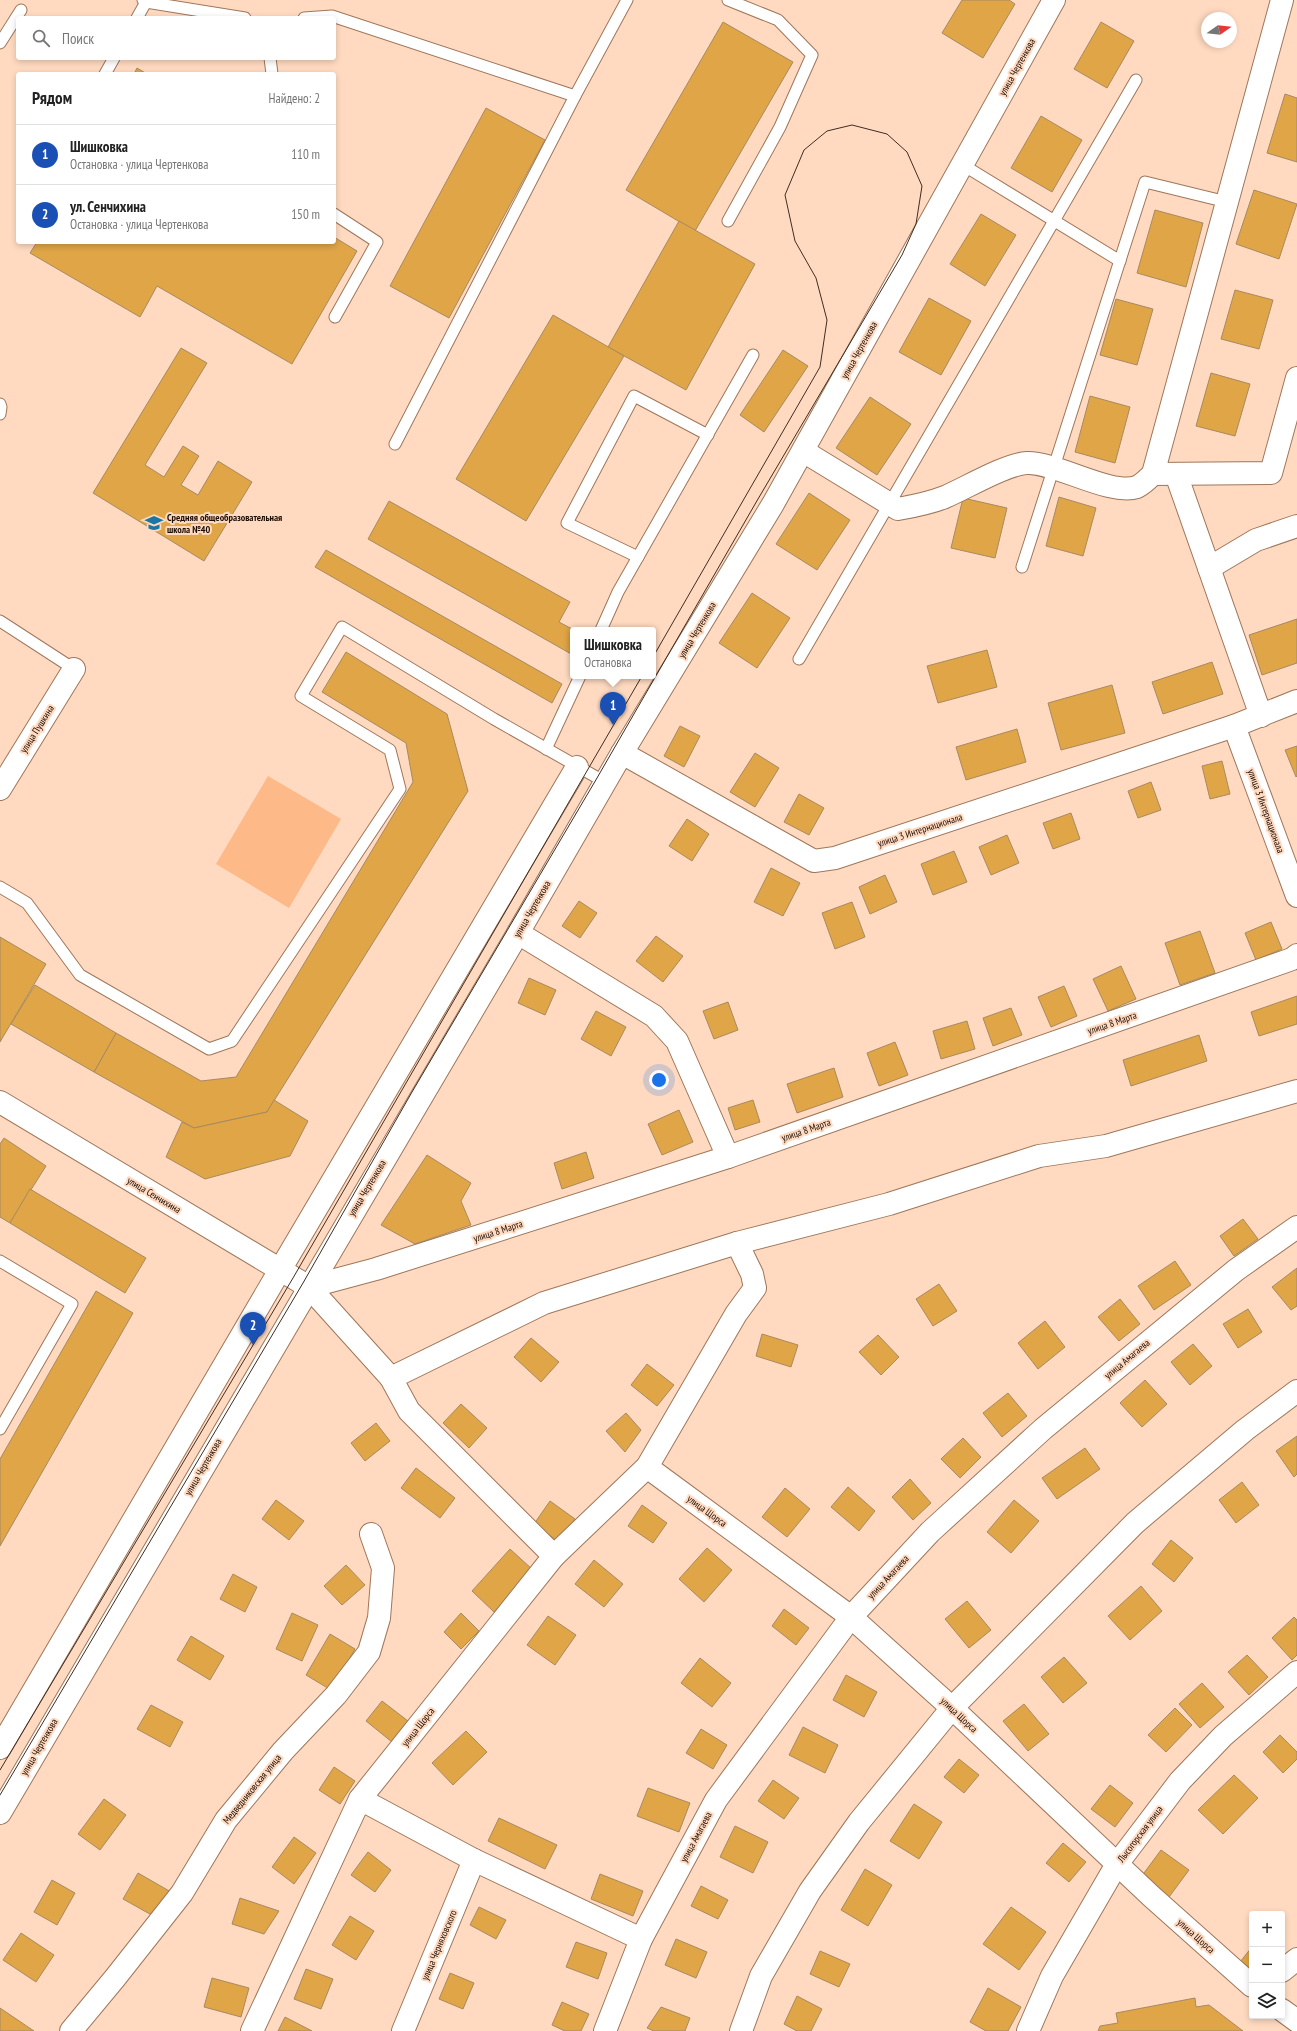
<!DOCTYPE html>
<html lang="ru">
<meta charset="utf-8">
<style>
:root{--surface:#fff;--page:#f6f6f6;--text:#222;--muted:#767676;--line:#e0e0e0;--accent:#0f766e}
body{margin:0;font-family:"PT Sans Narrow",sans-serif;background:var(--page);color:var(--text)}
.controls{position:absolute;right:12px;bottom:12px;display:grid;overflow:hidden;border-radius:4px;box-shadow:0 2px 6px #0003}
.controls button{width:36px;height:36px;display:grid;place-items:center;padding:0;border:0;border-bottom:1px solid var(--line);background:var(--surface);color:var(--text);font:20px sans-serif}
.compass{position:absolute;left:1201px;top:12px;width:36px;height:36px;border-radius:50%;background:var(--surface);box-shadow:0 2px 6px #0003;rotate:76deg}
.you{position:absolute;left:659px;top:1080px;width:14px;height:14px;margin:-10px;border:3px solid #fff;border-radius:50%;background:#1a73e8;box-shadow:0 0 0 6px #1a73e833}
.badge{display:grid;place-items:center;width:26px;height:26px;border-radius:50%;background:var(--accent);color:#fff;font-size:13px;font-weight:700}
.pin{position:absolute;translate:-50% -33px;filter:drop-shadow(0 1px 2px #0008)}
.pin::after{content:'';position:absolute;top:21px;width:14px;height:12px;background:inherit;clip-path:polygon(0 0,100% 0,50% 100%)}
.popup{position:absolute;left:570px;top:627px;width:86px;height:52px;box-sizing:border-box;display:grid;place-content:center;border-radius:4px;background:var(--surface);filter:drop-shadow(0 1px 3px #0005);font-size:13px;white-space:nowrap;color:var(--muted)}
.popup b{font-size:15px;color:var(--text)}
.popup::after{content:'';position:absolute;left:50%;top:100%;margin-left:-8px;border:8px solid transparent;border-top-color:var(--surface)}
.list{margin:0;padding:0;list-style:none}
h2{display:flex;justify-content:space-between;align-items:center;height:52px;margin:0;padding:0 16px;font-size:17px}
h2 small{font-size:13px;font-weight:400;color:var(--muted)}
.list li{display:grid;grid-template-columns:26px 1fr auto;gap:12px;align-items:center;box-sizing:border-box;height:60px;padding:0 16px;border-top:1px solid var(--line)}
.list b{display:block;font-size:15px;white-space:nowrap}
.list p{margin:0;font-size:13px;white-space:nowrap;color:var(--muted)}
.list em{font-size:13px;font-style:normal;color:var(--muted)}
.icon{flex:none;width:22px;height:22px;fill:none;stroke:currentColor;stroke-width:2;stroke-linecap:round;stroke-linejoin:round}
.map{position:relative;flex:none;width:1297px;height:2031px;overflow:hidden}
.search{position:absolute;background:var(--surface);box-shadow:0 2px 6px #0003;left:16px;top:16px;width:320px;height:44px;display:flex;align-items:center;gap:10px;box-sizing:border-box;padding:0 14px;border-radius:4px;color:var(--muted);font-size:15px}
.panel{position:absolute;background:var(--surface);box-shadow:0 2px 6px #0003;left:16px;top:72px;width:320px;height:172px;border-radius:4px}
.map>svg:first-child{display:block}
</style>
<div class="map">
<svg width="1297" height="2031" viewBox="0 0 1297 2031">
<rect width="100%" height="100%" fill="#ffdac1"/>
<polygon fill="#fdb987" points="268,776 341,819 289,908 216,864"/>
<g fill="#dfa546" stroke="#a78a61">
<polygon points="962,0 1009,0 1015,4 983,58 942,33"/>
<polygon points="723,22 793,62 695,231 626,190"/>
<polygon points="1101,22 1134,41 1107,88 1074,69"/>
<polygon points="137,68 147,74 134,74"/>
<polygon points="1285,94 1297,98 1297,162 1267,153"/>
<polygon points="486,108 545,140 449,318 390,286"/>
<polygon points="1041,116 1082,140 1052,192 1011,168"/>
<polygon points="1254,190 1297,204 1279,259 1236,244"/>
<polygon points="1155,210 1203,223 1186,287 1137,273"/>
<polygon points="981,214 1016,235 985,286 950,264"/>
<polygon points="679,221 755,264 686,390 608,347"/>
<polygon points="334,237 357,251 292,364 157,286 140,317 30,253 37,242 334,242"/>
<polygon points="1235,290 1273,300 1259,349 1221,339"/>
<polygon points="929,298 971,321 941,375 899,352"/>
<polygon points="1116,299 1153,309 1137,365 1100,355"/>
<polygon points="553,315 624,356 526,521 456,479"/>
<polygon points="181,348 207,363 145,465 164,477 183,446 199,456 181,485 198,495 218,461 252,482 204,561 93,493"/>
<polygon points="783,350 808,366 764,432 740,415"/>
<polygon points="1211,373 1250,384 1235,436 1196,426"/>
<polygon points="1090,396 1130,407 1115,463 1075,452"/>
<polygon points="870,397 911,424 877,475 836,448"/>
<polygon points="809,493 850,520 817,570 776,544"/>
<polygon points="1059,497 1096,508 1083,556 1046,546"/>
<polygon points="963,498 1007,508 995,558 951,548"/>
<polygon points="389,501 570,602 559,622 574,630 573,655 368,539"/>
<polygon points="326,550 562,684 552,703 315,567"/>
<polygon points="752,593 790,618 757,668 719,643"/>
<polygon points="1297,619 1297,663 1262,675 1249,635"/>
<polygon points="987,650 997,687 938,703 927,666"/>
<polygon points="346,652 447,714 468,791 267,1112 194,1128 94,1072 116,1033 201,1081 236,1077 413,782 406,743 322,692"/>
<polygon points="1212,662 1223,694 1163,714 1152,682"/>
<polygon points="1112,685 1125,733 1061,750 1048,703"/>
<polygon points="680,726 700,736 684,767 664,756"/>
<polygon points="1017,729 1026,762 966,780 956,747"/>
<polygon points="1297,746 1297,776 1296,777 1285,750"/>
<polygon points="755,753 779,768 755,807 730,792"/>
<polygon points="1222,761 1230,794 1210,799 1202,766"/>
<polygon points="1151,782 1161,810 1138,818 1128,791"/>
<polygon points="799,794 824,808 809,835 784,822"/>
<polygon points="1071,813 1080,839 1053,849 1043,823"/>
<polygon points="687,819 709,834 692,861 669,846"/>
<polygon points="1007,835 1019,863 991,875 979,847"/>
<polygon points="954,851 967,882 933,895 921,864"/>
<polygon points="771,868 800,883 783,916 754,902"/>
<polygon points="885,875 897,902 870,914 859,887"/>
<polygon points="579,901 597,913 580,938 562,926"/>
<polygon points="852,902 865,937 835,949 822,913"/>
<polygon points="1271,922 1282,949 1256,960 1245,933"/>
<polygon points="1200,931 1215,973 1180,985 1165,943"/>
<polygon points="656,936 683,956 663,982 636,961"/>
<polygon points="0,937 46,964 0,1042"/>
<polygon points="1121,966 1136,999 1108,1011 1093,979"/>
<polygon points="529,978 556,990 545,1015 518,1003"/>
<polygon points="35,985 116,1033 94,1072 11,1024"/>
<polygon points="1064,986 1077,1016 1051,1027 1038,997"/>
<polygon points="1297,996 1297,1024 1259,1036 1251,1012"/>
<polygon points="728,1002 738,1030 714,1039 703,1011"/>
<polygon points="1011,1008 1022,1035 993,1046 983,1018"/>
<polygon points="596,1011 626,1027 611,1056 581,1039"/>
<polygon points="967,1021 975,1049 941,1059 933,1031"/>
<polygon points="1199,1035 1207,1061 1131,1086 1123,1060"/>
<polygon points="895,1042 908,1075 879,1086 867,1053"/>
<polygon points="834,1068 843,1097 797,1113 787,1084"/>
<polygon points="274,1100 308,1121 290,1156 205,1179 166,1157 182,1122 194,1128 267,1112"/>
<polygon points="753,1100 760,1122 735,1130 728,1108"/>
<polygon points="679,1110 693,1142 662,1155 648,1124"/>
<polygon points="4,1138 46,1166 10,1223 0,1217 0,1144"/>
<polygon points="586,1152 594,1178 562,1189 554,1163"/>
<polygon points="427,1155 471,1183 461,1201 471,1225 415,1244 381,1225"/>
<polygon points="30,1189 146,1258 125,1293 10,1223"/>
<polygon points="1243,1219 1258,1239 1234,1256 1220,1236"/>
<polygon points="1175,1261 1191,1285 1154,1310 1138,1286"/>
<polygon points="1297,1268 1297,1306 1291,1310 1272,1287"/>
<polygon points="939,1284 957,1311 933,1326 916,1299"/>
<polygon points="96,1291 133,1313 0,1546 0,1459"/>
<polygon points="1120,1299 1140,1324 1119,1341 1098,1317"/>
<polygon points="1248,1309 1262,1332 1238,1348 1223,1324"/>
<polygon points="1045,1321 1065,1347 1038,1369 1018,1343"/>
<polygon points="762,1334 798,1345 791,1367 756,1356"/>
<polygon points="878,1335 899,1357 881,1375 859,1352"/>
<polygon points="531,1338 559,1362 541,1382 514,1357"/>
<polygon points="1193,1344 1212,1366 1190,1385 1171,1362"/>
<polygon points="647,1364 674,1385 657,1406 631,1385"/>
<polygon points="1145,1380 1167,1404 1142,1427 1120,1403"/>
<polygon points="1008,1393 1027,1416 1002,1437 983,1413"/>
<polygon points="461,1404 487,1428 469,1448 443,1423"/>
<polygon points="626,1413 641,1430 625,1452 606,1431"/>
<polygon points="376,1423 390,1441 365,1461 351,1443"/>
<polygon points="1297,1436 1297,1474 1294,1477 1276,1451"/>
<polygon points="963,1438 981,1457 960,1478 941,1459"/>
<polygon points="1085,1448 1100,1469 1057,1499 1042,1478"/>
<polygon points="416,1468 455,1498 440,1518 401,1488"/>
<polygon points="910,1479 931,1503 913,1520 892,1497"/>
<polygon points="1242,1482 1259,1505 1236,1523 1219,1500"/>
<polygon points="848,1487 875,1511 859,1531 831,1507"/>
<polygon points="785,1488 810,1509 787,1537 762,1517"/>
<polygon points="276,1500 304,1521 289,1540 262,1519"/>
<polygon points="1014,1500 1039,1521 1011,1553 987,1532"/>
<polygon points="550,1501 575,1519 559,1542 534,1524"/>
<polygon points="642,1505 667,1523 653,1543 628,1526"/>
<polygon points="1171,1540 1193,1558 1174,1582 1152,1564"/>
<polygon points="707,1548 732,1570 704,1602 679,1579"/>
<polygon points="510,1549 533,1570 494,1612 472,1591"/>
<polygon points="594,1560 623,1584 604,1607 575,1584"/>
<polygon points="346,1565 365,1585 342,1605 324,1586"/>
<polygon points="233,1574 257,1587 245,1612 220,1599"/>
<polygon points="1141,1586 1162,1611 1130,1640 1108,1616"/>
<polygon points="967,1601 991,1630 969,1648 945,1619"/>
<polygon points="784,1609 809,1628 796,1645 772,1626"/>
<polygon points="292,1613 318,1625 302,1661 276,1649"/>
<polygon points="461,1613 479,1631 461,1649 444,1632"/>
<polygon points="548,1616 576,1635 555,1665 527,1645"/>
<polygon points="1294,1617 1297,1620 1297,1655 1292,1660 1272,1638"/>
<polygon points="330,1634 355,1649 331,1690 306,1675"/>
<polygon points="191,1636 224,1656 210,1680 177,1660"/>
<polygon points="1247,1655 1268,1677 1249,1695 1228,1672"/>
<polygon points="1064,1657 1087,1683 1063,1703 1041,1677"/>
<polygon points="700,1658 731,1683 712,1707 681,1683"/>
<polygon points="846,1675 877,1692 864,1717 833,1700"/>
<polygon points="1202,1683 1224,1707 1200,1728 1179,1704"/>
<polygon points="382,1701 408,1721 392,1742 366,1721"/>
<polygon points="1024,1704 1049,1734 1028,1751 1003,1721"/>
<polygon points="151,1705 183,1722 170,1747 137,1729"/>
<polygon points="1175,1708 1192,1725 1166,1752 1148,1735"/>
<polygon points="803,1727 838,1745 825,1773 789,1755"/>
<polygon points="701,1729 727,1745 713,1769 686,1753"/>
<polygon points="466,1731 487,1752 453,1785 432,1763"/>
<polygon points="1280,1735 1297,1752 1297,1759 1283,1773 1263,1752"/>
<polygon points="959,1759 979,1775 964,1793 944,1777"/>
<polygon points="334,1767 355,1781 340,1804 319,1790"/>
<polygon points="1234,1775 1258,1798 1223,1834 1198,1810"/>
<polygon points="773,1780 799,1798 784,1819 758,1801"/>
<polygon points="1110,1785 1133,1803 1115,1827 1091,1809"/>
<polygon points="648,1788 690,1803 679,1832 637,1816"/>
<polygon points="104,1799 126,1815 100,1850 78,1834"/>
<polygon points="914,1804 942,1822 919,1859 890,1841"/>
<polygon points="499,1818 557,1845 545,1869 488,1841"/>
<polygon points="735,1826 768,1842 753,1873 720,1857"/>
<polygon points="294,1837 316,1853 294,1884 272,1867"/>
<polygon points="1063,1843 1086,1862 1069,1882 1046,1863"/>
<polygon points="1161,1850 1189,1870 1169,1897 1141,1877"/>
<polygon points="368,1852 391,1870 375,1892 351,1875"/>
<polygon points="865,1869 892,1885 868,1926 841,1910"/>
<polygon points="138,1873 171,1892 157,1918 123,1899"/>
<polygon points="600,1874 643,1891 633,1916 591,1899"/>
<polygon points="52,1880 75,1893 57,1925 34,1912"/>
<polygon points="701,1886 728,1900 718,1919 691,1906"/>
<polygon points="240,1898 279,1911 264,1934 232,1924"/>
<polygon points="479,1907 506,1920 496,1939 470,1925"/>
<polygon points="1011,1907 1046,1932 1019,1970 983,1944"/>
<polygon points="350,1916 374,1931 356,1960 332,1945"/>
<polygon points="21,1933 54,1955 36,1982 3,1960"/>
<polygon points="676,1939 707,1952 696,1978 665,1965"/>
<polygon points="576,1942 607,1953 598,1979 566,1967"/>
<polygon points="1252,1947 1252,1973 1240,1962"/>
<polygon points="820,1951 850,1964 839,1987 810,1974"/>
<polygon points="306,1969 333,1979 321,2009 294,1999"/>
<polygon points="450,1973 474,1983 463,2009 439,1999"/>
<polygon points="212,1978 249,1988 241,2017 204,2007"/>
<polygon points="988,1988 1021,2007 1008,2031 986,2031 970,2022"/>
<polygon points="797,1996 822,2009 811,2031 797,2031 784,2024"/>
<polygon points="1195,1998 1196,2007 1209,2005 1243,2031 1098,2031 1100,2026 1118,2023 1116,2013"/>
<polygon points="562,2002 589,2014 581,2031 565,2031 552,2025"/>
<polygon points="661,2007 690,2018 685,2031 654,2031 647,2028"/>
<polygon points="0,2008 34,2031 0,2031"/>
<polygon points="285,2017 312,2031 278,2031"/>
</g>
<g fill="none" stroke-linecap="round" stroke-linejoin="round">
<g stroke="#9f7659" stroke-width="13">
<g id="lane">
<polyline points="143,0 146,2 245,18"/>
<polyline points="728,0 778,20 812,55 780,127 728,221"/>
<polyline points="137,18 146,2"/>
<polyline points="304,18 332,16 575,96 627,0"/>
<polyline points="0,43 21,10"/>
<polyline points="270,58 272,74"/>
<polyline points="105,74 114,58"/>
<polyline points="963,165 1120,261"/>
<polyline points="334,214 377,242 335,317"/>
<polyline points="0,404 1,407 0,414"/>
<polyline points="395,444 575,96"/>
<polyline points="638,557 567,523 634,396 708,435"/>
<polyline points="1022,567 1145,182 1227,202"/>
<polyline points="0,621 74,669"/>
<polyline points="601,630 618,592 753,355"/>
<polyline points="799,659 1136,80"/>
<polyline points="546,749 580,676"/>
<polyline points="0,887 27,903 80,975 209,1049 232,1041 400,789 390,750 301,696 342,627 494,719 605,782"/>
<polyline points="0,1261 72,1304 0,1429"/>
</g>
</g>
<g stroke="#9f7659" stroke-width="24">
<g id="street">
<polyline points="1282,0 1153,474 1271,473 1297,378"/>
<path d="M803 451 898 509C915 506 930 503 945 497 966 488 1006 464 1027 463 1056 462 1110 496 1137 487 1143 484 1148 479 1153 474"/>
<polyline points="1176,474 1261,716"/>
<polyline points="1209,568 1256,540 1297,526"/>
<polyline points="1234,726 1297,896"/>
<polyline points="622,753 814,861 835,858 1234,726 1297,701"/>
<polyline points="0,789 74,669"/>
<polyline points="518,933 654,1016 677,1041 728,1157"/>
<polyline points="1297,955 1292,959 728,1157 376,1269 309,1287 391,1378 544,1303 737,1243 889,1204 1039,1156 1106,1146 1297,1091"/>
<polyline points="391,1378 409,1411 554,1556"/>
<polyline points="647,1467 851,1617 952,1708 1151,1896 1252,1986"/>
<polyline points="360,1799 474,1860 641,1939"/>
<polyline points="1282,1971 1297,1959"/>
<polyline points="1282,2010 1297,2021"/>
<polyline points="71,2031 115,1978 182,1893 226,1820 283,1751 336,1695 369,1652 379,1618 383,1568 371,1534"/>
<polyline points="252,2031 360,1799 554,1556 647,1467 736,1314 755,1288 752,1274 737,1243"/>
<polyline points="403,2031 474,1860"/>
<polyline points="605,2031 641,1939 716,1800 851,1617 930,1532 1043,1429 1236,1270 1297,1227"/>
<polyline points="741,2031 761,1976 810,1891 859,1822 952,1708 1135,1523 1245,1430 1297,1391"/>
</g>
</g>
<g stroke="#9f7659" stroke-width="24">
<g id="secondary">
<polyline points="0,1102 309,1287"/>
<polyline points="0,1748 280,1270 577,767"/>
<polyline points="0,1813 518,933 622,753 773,504 1054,0"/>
<polyline points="1028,2031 1052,1976 1117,1864 1180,1781 1223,1736 1297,1672"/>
</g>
</g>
<use href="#lane" stroke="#fff" stroke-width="11"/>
<use href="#street" stroke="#fff" stroke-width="22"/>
<use href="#secondary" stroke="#fff" stroke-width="22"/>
<g stroke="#402d21" stroke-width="1">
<polyline points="0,1770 293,1278 642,676"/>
<polyline points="0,1795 303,1283 412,1092 597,778 758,499 902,255 916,224 922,186 907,152 887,134 852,125 827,131 804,150 785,195 795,241 816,278 827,320 820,367 653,657"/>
</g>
</g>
<defs>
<g id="school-bare" transform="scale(1.38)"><path d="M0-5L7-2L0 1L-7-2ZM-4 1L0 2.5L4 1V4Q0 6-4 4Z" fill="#1a76a4" stroke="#ffdac1" stroke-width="2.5" paint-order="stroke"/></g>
</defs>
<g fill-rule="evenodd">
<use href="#school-bare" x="154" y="523"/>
</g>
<g text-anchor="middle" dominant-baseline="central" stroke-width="4" stroke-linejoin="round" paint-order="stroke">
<g font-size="10" fill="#1c0d03" stroke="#ffdac1">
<text transform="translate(1017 67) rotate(-61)">улица Чертенкова</text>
<text transform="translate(859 350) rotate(-61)">улица Чертенкова</text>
<text transform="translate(697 630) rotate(-59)">улица Чертенкова</text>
<text transform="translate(37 729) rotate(-58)">улица Пушкина</text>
<text transform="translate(1266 811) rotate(70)">улица 3 Интернационала</text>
<text transform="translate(920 830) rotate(-18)">улица 3 Интернационала</text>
<text transform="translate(532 909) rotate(-60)">улица Чертенкова</text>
<text transform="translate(1112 1023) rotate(-19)">улица 8 Марта</text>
<text transform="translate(806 1130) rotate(-19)">улица 8 Марта</text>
<text transform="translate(367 1188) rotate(-59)">улица Чертенкова</text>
<text transform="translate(154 1195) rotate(31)">улица Сенчихина</text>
<text transform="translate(498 1231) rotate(-18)">улица 8 Марта</text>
<text transform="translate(1127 1359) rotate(-40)">улица Амагаева</text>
<text transform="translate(203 1467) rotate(-60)">улица Чертенкова</text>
<text transform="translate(707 1511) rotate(36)">улица Щорса</text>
<text transform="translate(888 1577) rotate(-47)">улица Амагаева</text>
<text transform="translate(959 1715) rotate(43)">улица Щорса</text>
<text transform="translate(418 1727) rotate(-52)">улица Щорса</text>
<text transform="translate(39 1747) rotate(-60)">улица Чертенкова</text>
<text transform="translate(252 1789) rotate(-51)">Медведниковская улица</text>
<text transform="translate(1140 1834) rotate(-53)">Лысогорская улица</text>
<text transform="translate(696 1837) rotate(-62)">улица Амагаева</text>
<text transform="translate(1196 1936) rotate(42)">улица Щорса</text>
<text transform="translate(439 1945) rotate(-67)">улица Черняховского</text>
</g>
<g font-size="10" font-weight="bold" fill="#1c0d03" stroke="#ffdac1" text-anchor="start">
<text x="167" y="517">Средняя общеобразовательная<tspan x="167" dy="12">школа №40</tspan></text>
</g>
</g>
</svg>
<div class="controls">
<button>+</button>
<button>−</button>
<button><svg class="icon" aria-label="layers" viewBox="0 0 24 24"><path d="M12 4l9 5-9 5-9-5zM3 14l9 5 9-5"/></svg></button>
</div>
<svg class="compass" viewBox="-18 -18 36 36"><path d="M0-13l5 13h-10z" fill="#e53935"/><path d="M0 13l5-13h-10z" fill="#767676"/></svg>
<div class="you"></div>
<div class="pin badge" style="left:613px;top:725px;background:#1a4fb4">1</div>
<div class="popup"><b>Шишковка</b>Остановка</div>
<div class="pin badge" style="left:253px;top:1345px;background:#1a4fb4">2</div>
<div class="search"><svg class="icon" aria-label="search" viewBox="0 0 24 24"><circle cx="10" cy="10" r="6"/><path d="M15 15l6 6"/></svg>Поиск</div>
<section class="panel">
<h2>Рядом<small>Найдено: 2</small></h2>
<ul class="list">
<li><span class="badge" style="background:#1a4fb4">1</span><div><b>Шишковка</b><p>Остановка · улица Чертенкова</p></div><em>110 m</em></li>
<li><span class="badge" style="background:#1a4fb4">2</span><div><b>ул. Сенчихина</b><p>Остановка · улица Чертенкова</p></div><em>150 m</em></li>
</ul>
</section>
</div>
